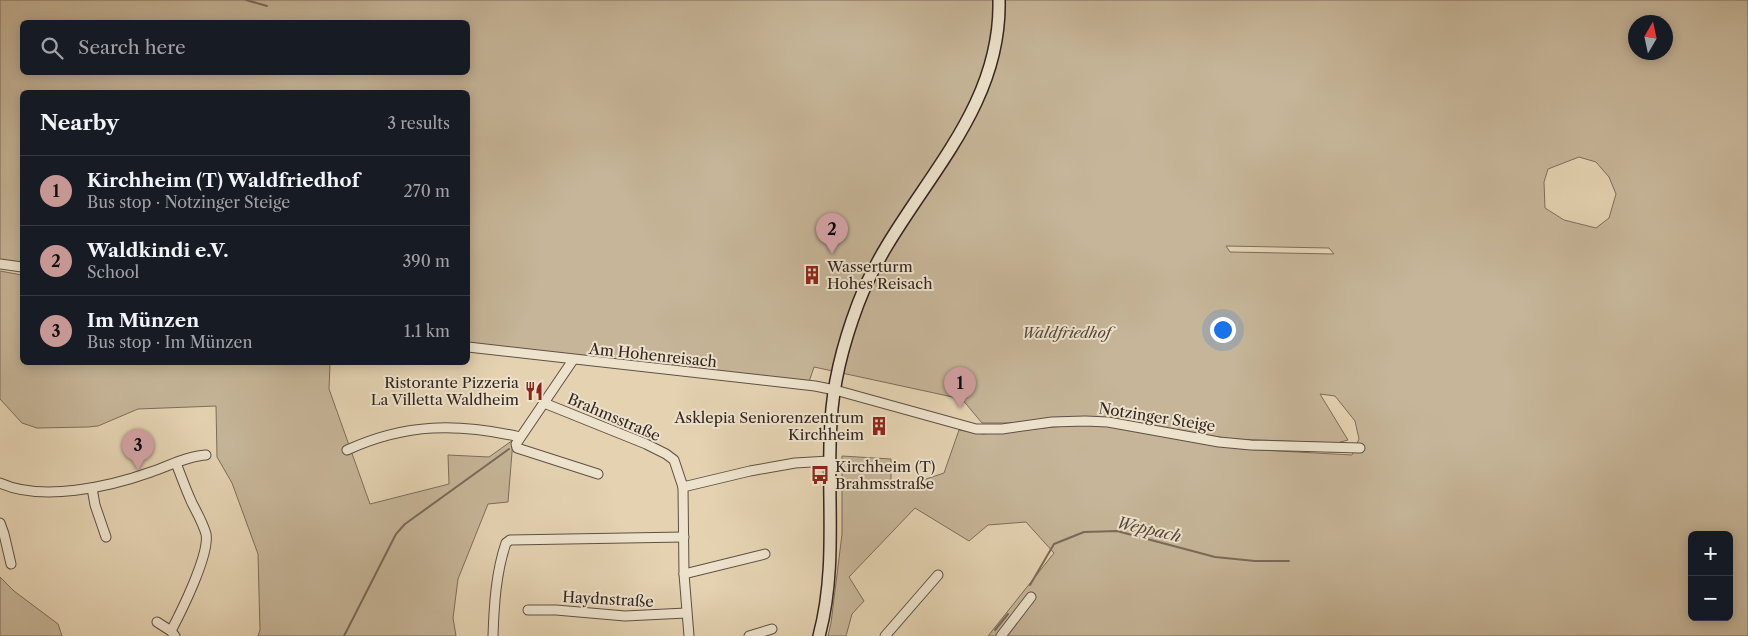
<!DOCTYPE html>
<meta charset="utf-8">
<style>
:root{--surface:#171b24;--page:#242831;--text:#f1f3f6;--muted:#9ea1a6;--line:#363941;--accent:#c59692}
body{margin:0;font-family:"Libre Caslon Text",serif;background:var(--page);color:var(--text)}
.controls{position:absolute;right:15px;bottom:15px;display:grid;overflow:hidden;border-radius:8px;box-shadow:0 2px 12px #0003}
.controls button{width:45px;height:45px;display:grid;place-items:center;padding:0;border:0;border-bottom:1px solid var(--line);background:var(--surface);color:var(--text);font:25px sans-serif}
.compass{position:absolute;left:1628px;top:15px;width:45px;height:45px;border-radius:50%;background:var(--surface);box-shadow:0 2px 12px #0003;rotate:9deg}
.you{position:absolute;left:1222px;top:329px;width:18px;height:18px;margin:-12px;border:4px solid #fff;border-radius:50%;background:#1a73e8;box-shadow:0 0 0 8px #1a73e833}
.badge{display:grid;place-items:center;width:32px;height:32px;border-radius:50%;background:var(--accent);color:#111;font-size:16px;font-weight:700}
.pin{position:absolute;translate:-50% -41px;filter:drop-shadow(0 1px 2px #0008)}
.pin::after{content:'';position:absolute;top:26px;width:18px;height:15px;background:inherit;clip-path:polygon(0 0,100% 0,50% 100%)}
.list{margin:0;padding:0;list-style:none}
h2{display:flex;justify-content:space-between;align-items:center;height:65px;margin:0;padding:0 20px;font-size:21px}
h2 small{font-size:16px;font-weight:400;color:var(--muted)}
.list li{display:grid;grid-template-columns:32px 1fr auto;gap:15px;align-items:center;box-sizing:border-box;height:70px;padding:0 20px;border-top:1px solid var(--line)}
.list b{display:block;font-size:19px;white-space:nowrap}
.list p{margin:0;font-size:16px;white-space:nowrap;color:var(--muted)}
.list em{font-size:16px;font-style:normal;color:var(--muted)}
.icon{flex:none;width:28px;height:28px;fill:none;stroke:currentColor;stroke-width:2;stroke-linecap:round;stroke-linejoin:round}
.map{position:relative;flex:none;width:1748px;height:636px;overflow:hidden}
.search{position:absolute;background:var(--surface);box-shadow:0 2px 12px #0003;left:20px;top:20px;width:450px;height:55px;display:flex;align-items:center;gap:12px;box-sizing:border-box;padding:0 18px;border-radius:8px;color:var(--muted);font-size:19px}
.panel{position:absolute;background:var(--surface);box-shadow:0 2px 12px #0003;left:20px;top:90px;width:450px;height:275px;border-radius:8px}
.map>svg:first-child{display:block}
</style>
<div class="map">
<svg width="1748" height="636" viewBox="0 0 1748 636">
<rect width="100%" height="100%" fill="#e4d2b1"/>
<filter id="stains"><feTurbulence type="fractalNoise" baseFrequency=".004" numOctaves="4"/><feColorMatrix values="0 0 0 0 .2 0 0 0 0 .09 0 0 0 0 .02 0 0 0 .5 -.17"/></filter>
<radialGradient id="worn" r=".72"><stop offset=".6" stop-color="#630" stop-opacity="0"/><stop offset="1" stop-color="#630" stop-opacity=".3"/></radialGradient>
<g fill="#c6b598" stroke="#7c6d5c" fill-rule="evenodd">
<path d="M0 0H1748V636H988L1054 553 1026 522 988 525 969 541 915 508 849 577 864 601 852 614 846 636H828L831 623 842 534V456L891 459V491L944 473 959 430 983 434 1094 423 1242 449 1352 455 1359 439 1355 421 1335 396 1320 394 1348 440 1337 443 1232 439 1091 417 1007 423H982L962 399 814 367 809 382 468 347V92H22V265L0 261ZM22 22H468V72H22ZM1636 22H1666V52H1636ZM1579 157 1596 162 1609 177 1616 194 1609 218 1596 228 1564 220 1545 208 1544 182 1548 169ZM1226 246 1329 248 1334 254 1230 252ZM1692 535H1729V617H1692Z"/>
<polygon points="0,271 22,275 22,362 330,363 329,389 370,504 449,484 448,455 489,457 513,440 508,502 488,504 458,579 453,618 456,636 258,636 260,630 258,554 232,483 217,457 216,406 138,409 98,426 88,427 37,428 22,423 0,399"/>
<polygon points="0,577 14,591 58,624 62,636 0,636"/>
</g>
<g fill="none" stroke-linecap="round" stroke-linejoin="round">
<g stroke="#796959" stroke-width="2">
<polyline points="246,0 267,6"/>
<polyline points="1030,585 1054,544 1084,532 1117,531 1215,557 1255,561 1289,561"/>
<polyline points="995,630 1008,614"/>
<polyline points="344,636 396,534 405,524 509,449"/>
</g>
<g stroke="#5f5044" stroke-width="11">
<g id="street">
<polyline points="0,264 22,267"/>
<polyline points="468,347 815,386 835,390 976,429 1002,429 1052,422 1085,421 1108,422 1219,442 1251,445 1360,448"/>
<polyline points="573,360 516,444 517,448 598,474"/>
<polyline points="544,403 646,444 666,454 674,460 683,487 750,471 795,463 829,461"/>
<path d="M347 450C406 423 458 423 520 437"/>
<path d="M0 483C42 502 109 487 151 472 169 466 187 456 206 455"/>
<polyline points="683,487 684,574 689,636"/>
<polyline points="92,488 95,505 106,537"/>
<polyline points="0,523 4,534 11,564"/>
<polyline points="684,574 765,554"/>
<polyline points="528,610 556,610 625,616 686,613"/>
<polyline points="157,622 171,631 175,636"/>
<path d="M171 631C181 612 210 554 206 534 203 523 197 513 192 503 186 490 181 476 176 463"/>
<path d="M493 636C494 605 496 572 506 543L510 540 684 537"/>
<polyline points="749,636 772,629"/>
<polyline points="885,636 938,575"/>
<polyline points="1001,636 1031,597"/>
</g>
</g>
<g stroke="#33251f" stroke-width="14">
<path id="secondary" d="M819 636C838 566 826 493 831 422 833 382 844 341 858 304 898 198 1002 122 999 0"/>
</g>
<use href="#street" stroke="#ede2cc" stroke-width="9"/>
<use href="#secondary" stroke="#ede2cc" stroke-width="11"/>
</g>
<defs>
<g id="building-bare" transform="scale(1.5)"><path d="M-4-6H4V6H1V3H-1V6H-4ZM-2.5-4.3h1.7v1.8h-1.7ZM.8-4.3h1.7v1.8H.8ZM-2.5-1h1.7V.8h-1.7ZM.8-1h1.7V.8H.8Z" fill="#8f2418" stroke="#ede2cc" stroke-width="2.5" paint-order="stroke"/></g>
<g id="restaurant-bare" transform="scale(1.5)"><path d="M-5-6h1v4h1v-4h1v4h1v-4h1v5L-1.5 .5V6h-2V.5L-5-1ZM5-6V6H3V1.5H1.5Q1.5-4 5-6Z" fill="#8f2418" stroke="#ede2cc" stroke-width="2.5" paint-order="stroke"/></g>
<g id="bus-bare" transform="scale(1.5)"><path d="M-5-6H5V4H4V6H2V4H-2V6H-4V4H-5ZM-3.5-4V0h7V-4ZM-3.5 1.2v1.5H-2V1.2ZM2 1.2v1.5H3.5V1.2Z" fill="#8f2418" stroke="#ede2cc" stroke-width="2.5" paint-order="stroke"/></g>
</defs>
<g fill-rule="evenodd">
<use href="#building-bare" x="812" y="275"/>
<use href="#restaurant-bare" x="534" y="391"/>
<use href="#building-bare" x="879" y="426"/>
<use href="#bus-bare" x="820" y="475"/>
</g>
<g text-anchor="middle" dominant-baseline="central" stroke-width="4" stroke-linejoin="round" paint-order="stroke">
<g font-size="15" fill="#33251f" stroke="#ede2cc" text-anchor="start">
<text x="827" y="266">Wasserturm<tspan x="827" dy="17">Hohes Reisach</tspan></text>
<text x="519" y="382" text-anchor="end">Ristorante Pizzeria<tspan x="519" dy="17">La Villetta Waldheim</tspan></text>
<text x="864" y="417" text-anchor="end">Asklepia Seniorenzentrum<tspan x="864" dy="17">Kirchheim</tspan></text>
<text x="835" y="466">Kirchheim (T)<tspan x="835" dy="17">Brahmsstraße</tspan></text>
</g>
<g font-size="15" font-style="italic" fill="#58493d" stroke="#ede2cc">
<text x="1066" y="332">Waldfriedhof</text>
</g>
<g font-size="15" fill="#33251f" stroke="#ede2cc">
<text transform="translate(653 355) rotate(6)">Am Hohenreisach</text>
<text transform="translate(614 417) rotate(23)">Brahmsstraße</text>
<text transform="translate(1157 417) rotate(9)">Notzinger Steige</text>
<text transform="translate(608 599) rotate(3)">Haydnstraße</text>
</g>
<g font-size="16" font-style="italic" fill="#56473c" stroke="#ede2cc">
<text transform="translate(1149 529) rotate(13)">Weppach</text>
</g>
</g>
<rect width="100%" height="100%" filter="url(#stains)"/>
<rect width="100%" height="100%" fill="url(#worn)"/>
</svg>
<div class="controls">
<button>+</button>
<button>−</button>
</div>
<svg class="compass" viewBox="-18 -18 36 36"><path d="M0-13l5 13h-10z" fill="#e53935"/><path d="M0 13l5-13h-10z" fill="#9ea1a6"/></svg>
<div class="you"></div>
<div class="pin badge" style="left:960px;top:408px">1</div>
<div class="pin badge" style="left:832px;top:254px">2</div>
<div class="pin badge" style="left:138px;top:470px">3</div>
<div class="search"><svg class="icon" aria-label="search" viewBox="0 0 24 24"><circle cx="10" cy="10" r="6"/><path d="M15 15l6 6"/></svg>Search here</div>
<section class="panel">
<h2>Nearby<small>3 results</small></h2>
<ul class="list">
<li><span class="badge">1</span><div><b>Kirchheim (T) Waldfriedhof</b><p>Bus stop · Notzinger Steige</p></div><em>270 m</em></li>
<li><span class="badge">2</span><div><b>Waldkindi e.V.</b><p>School</p></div><em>390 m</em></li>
<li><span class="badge">3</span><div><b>Im Münzen</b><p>Bus stop · Im Münzen</p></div><em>1.1 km</em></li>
</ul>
</section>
</div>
